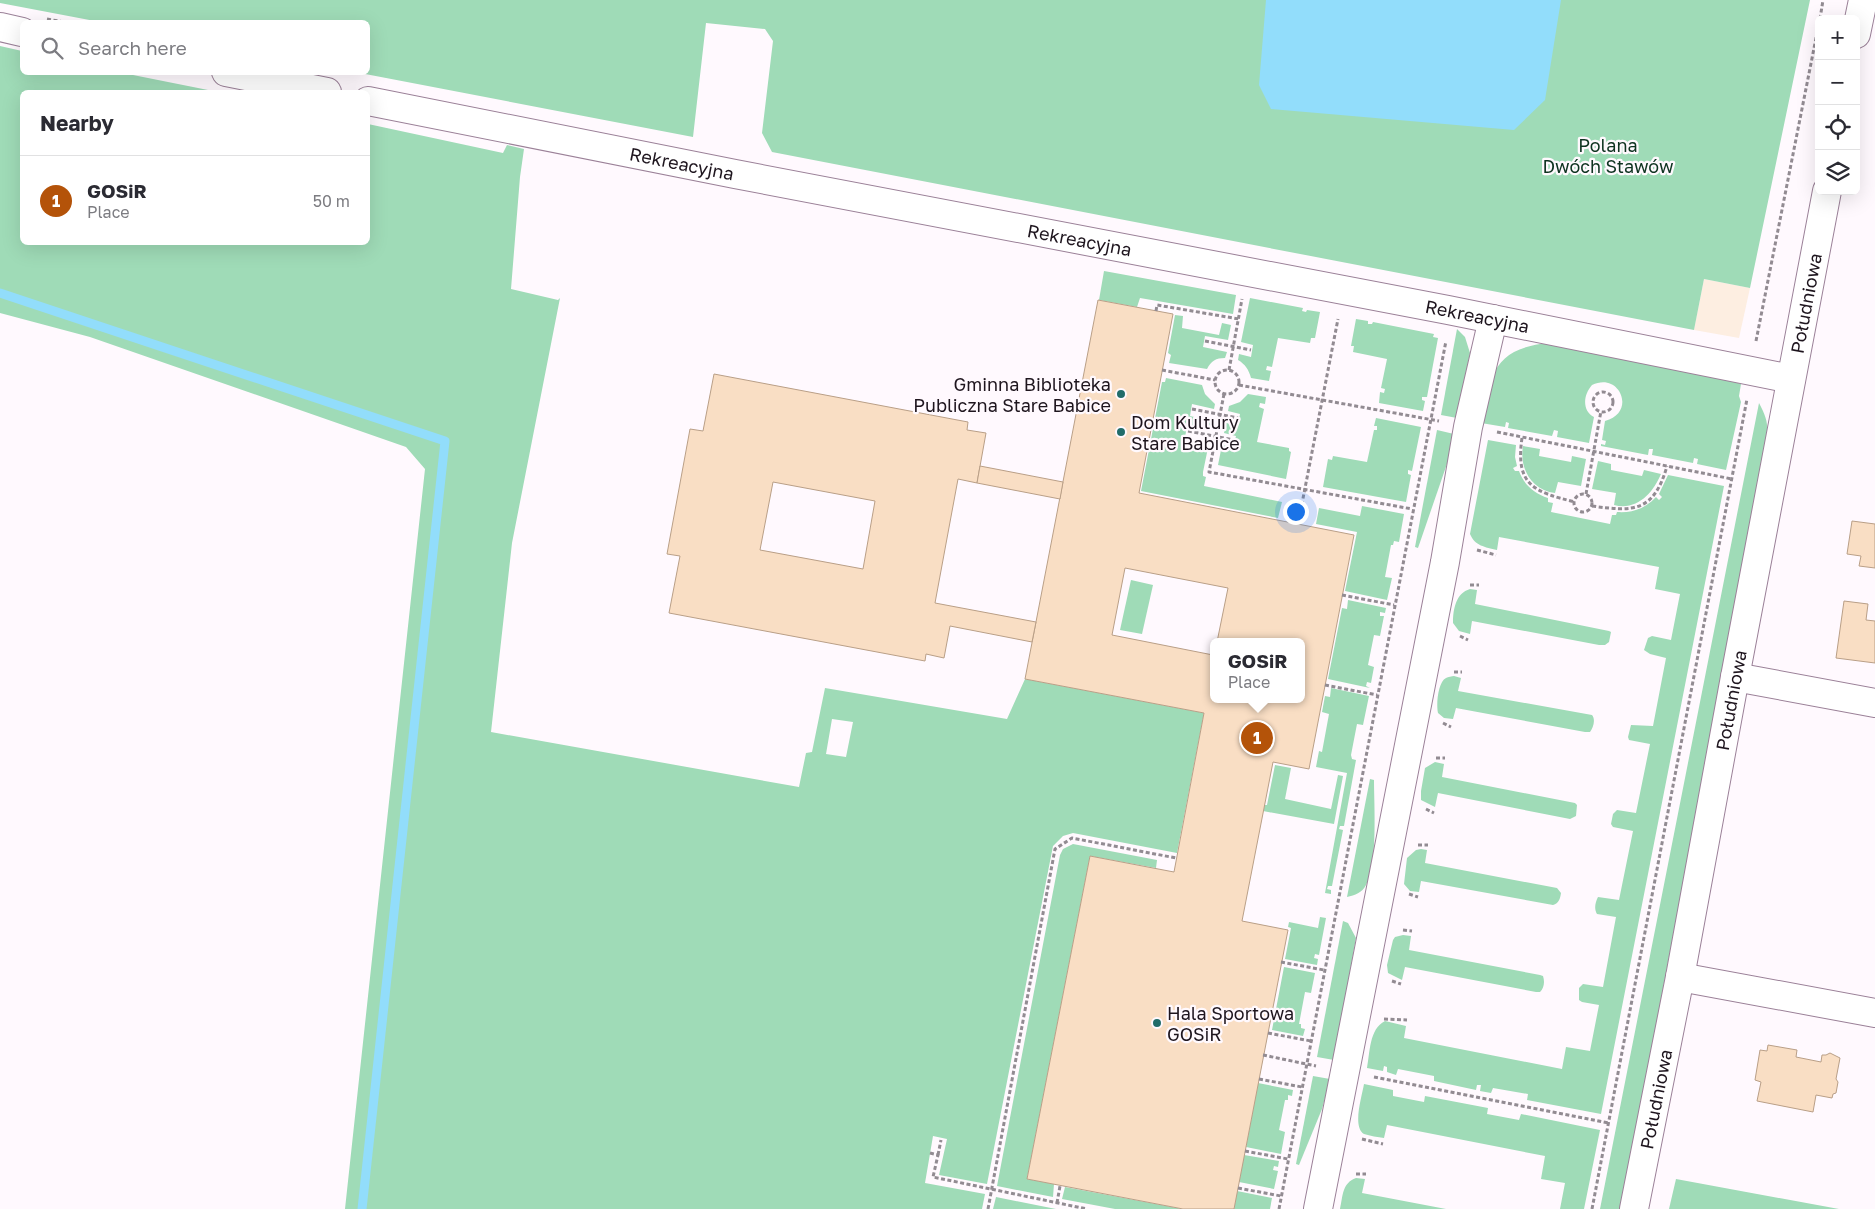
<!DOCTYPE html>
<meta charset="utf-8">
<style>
:root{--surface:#fff;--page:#f7f7f7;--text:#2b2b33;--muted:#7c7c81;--line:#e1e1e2;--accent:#b45309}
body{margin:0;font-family:"Golos Text",sans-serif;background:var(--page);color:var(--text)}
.controls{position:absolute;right:15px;top:15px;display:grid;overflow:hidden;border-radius:8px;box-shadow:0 5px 20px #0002}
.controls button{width:45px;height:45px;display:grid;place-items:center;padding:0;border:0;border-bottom:1px solid var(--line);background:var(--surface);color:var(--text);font:25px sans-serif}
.you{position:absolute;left:1295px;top:511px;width:18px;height:18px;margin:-12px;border:4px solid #fff;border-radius:50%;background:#1a73e8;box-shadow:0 0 0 8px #1a73e833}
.badge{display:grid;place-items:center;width:32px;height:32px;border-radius:50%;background:var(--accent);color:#fff;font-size:16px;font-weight:700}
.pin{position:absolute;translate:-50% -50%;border:2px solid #fff;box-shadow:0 1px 5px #0006}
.popup{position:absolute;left:1210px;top:638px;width:95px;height:65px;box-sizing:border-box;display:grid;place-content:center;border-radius:8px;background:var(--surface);filter:drop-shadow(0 1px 4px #0005);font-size:16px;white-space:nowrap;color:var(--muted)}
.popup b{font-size:19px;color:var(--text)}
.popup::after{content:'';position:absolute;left:50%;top:100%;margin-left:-10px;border:10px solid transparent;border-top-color:var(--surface)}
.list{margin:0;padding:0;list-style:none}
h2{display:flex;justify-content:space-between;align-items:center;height:65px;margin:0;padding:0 20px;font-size:21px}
h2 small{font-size:16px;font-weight:400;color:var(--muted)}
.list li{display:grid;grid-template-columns:32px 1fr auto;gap:15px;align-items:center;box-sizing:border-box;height:90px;padding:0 20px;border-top:1px solid var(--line)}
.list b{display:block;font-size:19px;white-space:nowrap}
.list p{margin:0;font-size:16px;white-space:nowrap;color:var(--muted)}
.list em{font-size:16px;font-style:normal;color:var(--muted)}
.icon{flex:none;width:28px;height:28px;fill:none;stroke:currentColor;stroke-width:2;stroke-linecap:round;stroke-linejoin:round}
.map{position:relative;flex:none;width:1875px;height:1209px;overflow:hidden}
.search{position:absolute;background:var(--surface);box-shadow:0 5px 20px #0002;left:20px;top:20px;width:350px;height:55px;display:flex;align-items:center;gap:12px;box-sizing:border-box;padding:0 18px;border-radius:8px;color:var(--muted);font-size:19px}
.panel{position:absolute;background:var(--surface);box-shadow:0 5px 20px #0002;left:20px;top:90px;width:350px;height:155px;border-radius:8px}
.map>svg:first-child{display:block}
</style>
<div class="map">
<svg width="1875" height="1209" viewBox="0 0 1875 1209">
<rect width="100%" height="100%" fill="#fff9fe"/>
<polygon fill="#fdeee1" points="1704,279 1750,288 1739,338 1694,330"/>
<g fill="#9fdbb7" fill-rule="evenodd">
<polygon points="0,0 1810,0 1750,288 1704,279 1694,330 772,152 762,133 773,41 765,29 706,23 693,137 360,73 368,72 368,22 100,22 0,3"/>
<path d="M0 46 22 51V72L123 73 218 92H22V242H368V124L503 153 507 145 524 149 520 177 511 289 558 300 560 298 512 543 491 732 799 787 806 753 812 752 825 688 1007 719 1025 679 1204 713 1177 853 1073 833 1063 836 1053 846 987 1184 939 1175 947 1139 933 1136 925 1183 985 1194 982 1209H345L425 469 406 447 90 337 0 313ZM832 719 853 722 846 757 826 754Z"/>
<polygon points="1104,271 1236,295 1233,314 1140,298 1137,307 1099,300"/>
<path d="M1250 298 1303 308 1302 311 1306 312 1307 310 1320 312 1315 338H1311L1310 343 1278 338 1272 367 1267 366 1266 370 1271 371 1269 381 1251 378C1249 370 1245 364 1238 360L1239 354 1251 357 1253 345 1241 342Z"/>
<path d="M1175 315 1183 316 1182 328 1219 335 1222 323 1231 325 1228 340 1205 336 1203 347 1227 352 1225 358C1216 358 1211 361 1207 369L1169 363 1171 355 1168 353Z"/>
<polygon points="1356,319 1368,321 1368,324 1372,324 1373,322 1434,334 1433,337 1438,338 1427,397 1422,397 1422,400 1425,401 1423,411 1379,403 1380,392 1384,393 1385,389 1381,388 1387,359 1353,352 1354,346 1351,346"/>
<polygon points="1457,329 1465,337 1470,353 1457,418 1441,415"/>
<path d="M1540 344H1550L1733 381 1741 384 1739 396 1741 402 1726 470 1697 464 1698 459 1694 458 1693 463 1652 455 1653 449H1649L1648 455 1601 446V444L1605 445 1606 441 1602 440 1605 421C1637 413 1620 371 1592 385 1583 395 1582 411 1594 417L1589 443 1557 437 1558 431 1554 430 1552 436 1508 428 1509 423 1506 422 1505 427 1481 423C1490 381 1490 352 1540 344Z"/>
<polygon points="1166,378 1202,385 1205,394 1215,404 1214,409 1192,404 1190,416 1211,421 1210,430 1187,425 1185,438 1209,443 1203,472 1203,476 1206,477 1204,486 1282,502 1278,518 1141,491 1162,382 1165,382"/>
<polygon points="1248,394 1266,397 1265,404 1260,403 1259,407 1264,409 1257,442 1289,448 1289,451 1291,452 1286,479 1218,465 1222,445 1233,447 1236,436 1224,433 1226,423 1238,425 1240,414 1228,411 1229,406 1240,402"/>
<path d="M1759 403C1770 423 1768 430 1765 452L1621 1209H1600Z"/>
<polygon points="1376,418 1421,427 1412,471 1408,470 1408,474 1411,475 1406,502 1323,487 1328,459 1332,460 1333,456 1367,462 1374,430 1377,430 1377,426 1374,426"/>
<polygon points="1437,430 1454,434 1449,458 1418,548 1415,547"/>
<path d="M1488 440 1516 445 1515 457 1517 466 1513 468 1515 471H1519C1524 485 1534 493 1548 498V502L1553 503 1551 512 1610 524 1612 515H1616L1617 512C1632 513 1645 509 1656 497L1659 500 1662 497 1659 494 1668 475 1724 486 1601 1114 1527 1100 1528 1094 1493 1088 1491 1093 1480 1091 1481 1085H1477L1476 1090 1434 1081V1076L1398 1069 1396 1075 1387 1072V1067L1384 1066 1383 1071 1367 1068C1370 1053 1369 1029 1385 1021L1406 1026 1404 1038 1562 1069 1566 1047 1590 1051 1599 1005 1582 1002 1579 1000V988L1583 984 1603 987 1616 917 1597 914C1594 909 1595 903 1598 897L1619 900 1633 831 1613 827 1611 824 1613 814 1617 810 1636 813 1650 744 1629 740 1628 737 1631 725 1653 726 1666 658 1650 654 1644 650 1648 638 1652 636 1671 640 1680 594 1655 589 1659 567 1499 537 1497 550C1485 547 1475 546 1470 534Z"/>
<path d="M1523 446 1540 449 1539 456 1571 462 1572 456 1586 459 1581 486 1558 482 1555 493C1532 490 1519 469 1523 446Z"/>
<path d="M1598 461 1611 464V470L1642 476 1644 470 1661 474C1653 493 1637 511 1614 505L1616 493 1592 489Z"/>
<polygon points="1362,506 1404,514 1399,542 1394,541 1393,545 1391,545 1385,577 1392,578 1387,600 1345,591 1357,532 1316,524 1319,508 1360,516"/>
<polygon points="1131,580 1153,585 1142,634 1120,630"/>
<path d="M1470 589 1477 590 1475 604 1609 631 1611 632 1609 642 1605 645H1599L1472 621 1470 634 1459 631 1453 623C1453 609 1456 593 1470 589Z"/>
<polygon points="1348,600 1386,608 1385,613 1380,612 1380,616 1384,616 1380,636 1374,635 1368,665 1374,667 1371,683 1367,682 1366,686 1370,688 1328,679 1342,608 1347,609"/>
<path d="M1454 676 1461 678 1458 691 1592 715C1596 720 1593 728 1590 732H1585L1456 708 1453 719 1444 718 1438 713C1436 704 1438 682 1446 678 1448 677 1452 676 1454 676Z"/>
<polygon points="1331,688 1369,696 1363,725 1357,724 1351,755 1352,759 1356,760 1344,826 1340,826 1339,829 1343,830 1332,886 1328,886 1327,889 1331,890 1331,894 1325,893 1347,773 1316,767 1319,751 1322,752 1329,714 1322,712 1325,696 1330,697"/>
<polygon points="1435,762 1444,764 1442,777 1575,803 1577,805 1576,816 1570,819 1438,793 1435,807 1421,800 1421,791 1425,768"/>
<polygon points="1275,765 1291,768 1285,799 1331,809 1338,775 1343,776 1334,824 1263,811 1264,805 1267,805"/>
<path d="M1370 779 1374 780C1374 805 1378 864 1366 885 1362 893 1355 895 1347 897Z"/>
<polygon points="1073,844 1157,860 1156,868 1090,856 1027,1179 1054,1184 1053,1197 997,1186 1060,855 1063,849"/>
<path d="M1421 849 1427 850 1425 863 1557 888 1561 893C1560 899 1559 903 1553 905L1421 881 1419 892 1410 891 1404 884 1407 858 1416 850Z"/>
<polygon points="1320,917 1326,918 1319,955 1315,954 1314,958 1318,959 1317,965 1285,959 1291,928 1288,927 1289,922 1318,928"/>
<polygon points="1343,921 1348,923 1356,938 1334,1060 1317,1057"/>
<path d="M1403 935 1411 936 1409 950 1540 975 1543 976C1545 982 1544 988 1540 992H1536L1405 967 1402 980 1388 973 1387 965 1393 940 1395 937Z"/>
<polygon points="1284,967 1315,973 1311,993 1305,992 1299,1024 1301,1024 1301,1028 1305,1029 1303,1036 1272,1030"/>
<polygon points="1313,1076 1330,1079 1322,1109 1299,1165 1296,1164"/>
<polygon points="1258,1083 1293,1090 1292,1096 1288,1095 1288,1100 1285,1100 1279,1130 1285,1132 1281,1154 1246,1147"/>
<path d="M1364 1084 1393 1090V1096L1424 1102 1425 1096 1488 1108 1487 1114 1519 1120 1521 1114 1600 1130 1584 1209H1560L1565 1183 1541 1179 1545 1156 1387 1125 1384 1138C1378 1137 1370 1136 1364 1134 1352 1127 1362 1096 1364 1084Z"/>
<polygon points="1244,1155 1279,1161 1278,1167 1274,1166 1273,1170 1278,1171 1274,1189 1239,1182"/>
<path d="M1356 1178 1365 1179 1362 1193 1446 1209H1340C1343 1196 1342 1183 1356 1178Z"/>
<polygon points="1676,1179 1839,1209 1669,1209"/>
<polygon points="1065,1187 1183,1209 1115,1209 1062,1199"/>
<polygon points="1237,1191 1272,1198 1270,1209 1234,1209"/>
<polygon points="996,1197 1056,1209 993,1209"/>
</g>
<polygon fill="#92ddfb" points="1266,0 1561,0 1545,100 1514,130 1271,109 1259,85"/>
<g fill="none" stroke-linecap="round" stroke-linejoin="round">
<polyline stroke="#92ddfb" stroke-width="9" points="0,293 445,441 362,1209"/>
</g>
<g fill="#f9dec4" stroke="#b99f87" fill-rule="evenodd">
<path d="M1098 300 1173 314 1139 493 1354 535 1309 769 1273 762 1242 921 1288 930 1234 1209H1183L1027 1179 1090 856 1174 872 1204 713 1025 679ZM1125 568 1228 588 1217 642H1301V699H1213V655L1112 635Z"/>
<path d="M714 374 968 422 967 430 986 433 977 483 958 479 935 603 1036 622 1032 642 950 626 944 658 926 654 925 661 669 613 680 556 667 554 690 429 703 431ZM773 482 875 501 863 569 760 550Z"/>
<polygon points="980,466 1063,482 1060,499 977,483"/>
<polygon points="1852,521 1875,524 1875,568 1859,566 1861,556 1847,554"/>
<polygon points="1844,601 1868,604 1866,620 1875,621 1875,663 1836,658"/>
<polygon points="1768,1045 1797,1050 1796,1057 1821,1062 1822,1055 1826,1055 1830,1053 1840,1058 1836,1079 1838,1082 1836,1093 1833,1094 1832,1098 1816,1095 1813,1112 1757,1101 1761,1082 1755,1080 1760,1050 1767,1051"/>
</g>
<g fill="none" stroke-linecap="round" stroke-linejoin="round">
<g stroke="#9b8198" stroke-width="30">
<g id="minor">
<polyline points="0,27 22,32"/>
<polyline points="1856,34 1863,0"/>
<polyline points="226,72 327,92"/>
<path id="s1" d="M368 101 735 174 1448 310 1791 379"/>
<polyline points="1735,677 1875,703"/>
<polyline points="1680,977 1875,1013"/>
<polyline points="1318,1209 1445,562 1468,427 1493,319"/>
<path id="s2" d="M1634 1209 1680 977 1735 677 1827 191"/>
</g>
</g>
<g stroke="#928b92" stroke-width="3" stroke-dasharray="4 2.5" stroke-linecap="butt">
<polyline points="47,19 64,22"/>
<polyline points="1820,19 1823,0"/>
<polyline points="1156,311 1157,305 1239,319"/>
<polyline points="1205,341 1251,350"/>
<polyline points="1756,341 1819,23"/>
<circle cx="1227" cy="382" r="12"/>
<polyline points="1162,370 1215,380"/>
<polyline points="1229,370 1242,299"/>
<polyline points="1239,385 1439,421"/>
<circle cx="1603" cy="402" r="10"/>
<polyline points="1224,394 1209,472 1412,509"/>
<polyline points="1192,409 1238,418"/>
<polyline points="1188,431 1234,440"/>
<polyline points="1497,432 1732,479"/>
<path d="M1522 438C1515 485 1534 492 1575 502"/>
<polyline points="1586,494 1601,411"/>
<circle cx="1583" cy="503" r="9"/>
<path d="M1592 506C1634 512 1654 512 1667 466"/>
<polyline points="1298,524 1338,319"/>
<polyline points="1477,550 1496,555"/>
<polyline points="1470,585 1479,585"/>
<polyline points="1342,595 1394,605"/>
<polyline points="1460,636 1468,640"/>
<polyline points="1454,672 1462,672"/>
<polyline points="1325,685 1377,695"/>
<polyline points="1443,723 1451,727"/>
<polyline points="1436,758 1445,758"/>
<polyline points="1426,809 1434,813"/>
<polyline points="1418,845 1428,845"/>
<polyline points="1409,894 1418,897"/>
<polyline points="1403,930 1412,931"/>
<polyline points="1281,962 1324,970"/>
<polyline points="1392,981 1401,984"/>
<polyline points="1384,1019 1407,1020"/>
<polyline points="1268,1033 1311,1041"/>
<polyline points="1263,1055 1316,1066"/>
<polyline points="1374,1077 1609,1123"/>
<polyline points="1259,1079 1302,1087"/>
<polyline points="1362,1139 1383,1144"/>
<polyline points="1245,1151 1288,1159"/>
<polyline points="930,1153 938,1155 933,1177 1087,1209"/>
<polyline points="938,1155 941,1140"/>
<polyline points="1356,1174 1366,1174"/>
<polyline points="1238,1188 1281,1196"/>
<polyline points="1057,1203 1060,1186"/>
<polyline points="988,1209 1055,849 1072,838 1176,858"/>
<polyline points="1279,1209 1446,341"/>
<polyline points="1592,1209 1747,399"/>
</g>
<use href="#minor" stroke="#fff" stroke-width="28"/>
</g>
<g fill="#216c69" stroke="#fff9fe" stroke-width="2">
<circle cx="1121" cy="394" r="5"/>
<circle cx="1121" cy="432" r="5"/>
<circle cx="1157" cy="1023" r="5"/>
</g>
<g text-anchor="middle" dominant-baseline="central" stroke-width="4.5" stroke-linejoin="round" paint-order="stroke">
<g font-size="18" fill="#0e3320" stroke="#fff9fe">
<text x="1608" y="145">Polana<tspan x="1608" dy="21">Dwóch Stawów</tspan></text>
</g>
<g font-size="18" fill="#1e151e" stroke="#fff9fe">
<text stroke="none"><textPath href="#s1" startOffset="320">Rekreacyjna</textPath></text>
<text stroke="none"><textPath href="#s1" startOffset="725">Rekreacyjna</textPath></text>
<text stroke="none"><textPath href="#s2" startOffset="922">Południowa</textPath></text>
<text stroke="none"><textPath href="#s1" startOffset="1130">Rekreacyjna</textPath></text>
<text stroke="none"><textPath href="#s2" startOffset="518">Południowa</textPath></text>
<text stroke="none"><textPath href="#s2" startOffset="112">Południowa</textPath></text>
</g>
<g font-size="18" fill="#1e151e" stroke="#fff9fe" text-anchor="start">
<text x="1111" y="384" text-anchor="end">Gminna Biblioteka<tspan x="1111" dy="21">Publiczna Stare Babice</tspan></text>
<text x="1131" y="422">Dom Kultury<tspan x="1131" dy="21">Stare Babice</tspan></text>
<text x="1167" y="1013">Hala Sportowa<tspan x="1167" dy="21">GOSiR</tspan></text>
</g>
</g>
</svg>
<div class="controls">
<button>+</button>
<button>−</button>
<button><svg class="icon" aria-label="locate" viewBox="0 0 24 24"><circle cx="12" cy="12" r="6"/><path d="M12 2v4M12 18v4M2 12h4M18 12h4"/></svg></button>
<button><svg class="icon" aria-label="layers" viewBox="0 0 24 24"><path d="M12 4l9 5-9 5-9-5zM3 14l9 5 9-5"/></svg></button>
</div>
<div class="you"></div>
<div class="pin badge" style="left:1257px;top:738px">1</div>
<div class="popup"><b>GOSiR</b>Place</div>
<div class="search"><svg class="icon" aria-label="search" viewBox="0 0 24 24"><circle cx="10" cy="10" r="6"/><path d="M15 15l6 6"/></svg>Search here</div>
<section class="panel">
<h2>Nearby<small></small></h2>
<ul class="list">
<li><span class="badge">1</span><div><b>GOSiR</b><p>Place</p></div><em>50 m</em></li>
</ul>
</section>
</div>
